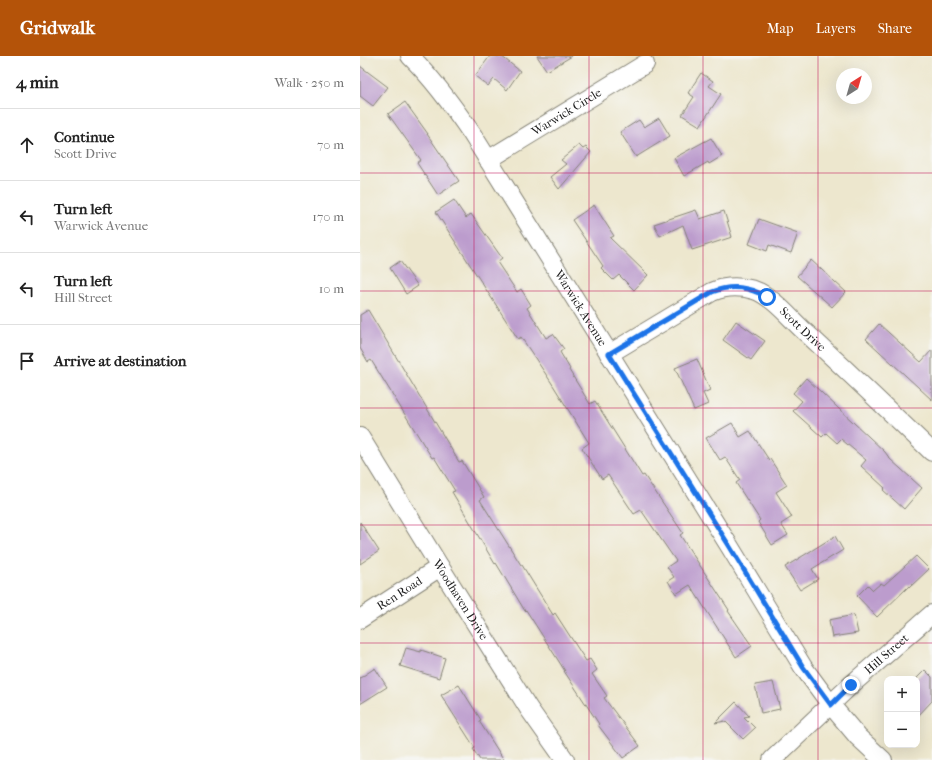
<!DOCTYPE html>
<meta charset="utf-8">
<style>
:root{--surface:#fff;--page:#f2f2f2;--text:#222;--muted:#767676;--line:#e0e0e0;--accent:#b45309}
body{margin:0;font-family:"IM FELL French Canon",serif;background:var(--page);color:var(--text)}
.controls{position:absolute;right:12px;bottom:12px;display:grid;overflow:hidden;border-radius:8px;box-shadow:0 4px 16px #0002}
.controls button{width:36px;height:36px;display:grid;place-items:center;padding:0;border:0;border-bottom:1px solid var(--line);background:var(--surface);color:var(--text);font:20px sans-serif}
.compass{position:absolute;left:476px;top:12px;width:36px;height:36px;border-radius:50%;background:var(--surface);box-shadow:0 4px 16px #0002;rotate:37deg}
.stop{position:absolute;width:12px;height:12px;margin:-9px;border:3px solid #1a73e8;border-radius:50%;background:#fff}
.stop.end{background:#1a73e8;border-color:#fff;box-shadow:0 1px 4px #0008}
.list{margin:0;padding:0;list-style:none}
h2{display:flex;justify-content:space-between;align-items:center;height:52px;margin:0;padding:0 16px;font-size:17px}
h2 small{font-size:13px;font-weight:400;color:var(--muted)}
.list li{display:grid;grid-template-columns:26px 1fr auto;gap:12px;align-items:center;box-sizing:border-box;height:72px;padding:0 16px;border-top:1px solid var(--line)}
.list b{display:block;font-size:15px;white-space:nowrap}
.list p{margin:0;font-size:13px;white-space:nowrap;color:var(--muted)}
.list em{font-size:13px;font-style:normal;color:var(--muted)}
.icon{flex:none;width:22px;height:22px;fill:none;stroke:currentColor;stroke-width:2;stroke-linecap:round;stroke-linejoin:round}
.map{position:relative;flex:none;width:572px;height:704px;overflow:hidden}
header{display:flex;align-items:center;gap:24px;box-sizing:border-box;height:56px;padding:0 20px;background:var(--accent);color:#fff}
header strong{font-size:19px}
nav{display:flex;gap:22px;margin-inline-start:auto;font-size:14px}
main{display:flex}
aside{flex:1;background:var(--surface)}
.map>svg:first-child{display:block}
</style>
<header>
<strong>Gridwalk</strong>
<nav><a>Map</a><a>Layers</a><a>Share</a></nav>
</header>
<main>
<aside>
<h2>4 min<small>Walk · 250 m</small></h2>
<ul class="list">
<li><svg class="icon" aria-label="ahead" viewBox="0 0 24 24"><path d="M12 20V5M6 11l6-6 6 6"/></svg><div><b>Continue</b><p>Scott Drive</p></div><em>70 m</em></li>
<li><svg class="icon" aria-label="left" viewBox="0 0 24 24"><path d="M17 20v-9H6M10 6l-5 5 5 5"/></svg><div><b>Turn left</b><p>Warwick Avenue</p></div><em>170 m</em></li>
<li><svg class="icon" aria-label="left" viewBox="0 0 24 24"><path d="M17 20v-9H6M10 6l-5 5 5 5"/></svg><div><b>Turn left</b><p>Hill Street</p></div><em>10 m</em></li>
<li><svg class="icon" aria-label="arrive" viewBox="0 0 24 24"><path d="M6 21V4h12l-3 4 3 4H6"/></svg><div><b>Arrive at destination</b></div></li>
</ul>
</aside>
<div class="map">
<svg width="572" height="704" viewBox="0 0 572 704">
<rect width="100%" height="100%" fill="#f6f6f2"/>
<filter id="ink" filterUnits="userSpaceOnUse"><feTurbulence type="fractalNoise" baseFrequency=".025" numOctaves="2"/><feDisplacementMap in="SourceGraphic" scale="8" xChannelSelector="R" yChannelSelector="G"/><feConvolveMatrix kernelMatrix="1 2 1 2 8 2 1 2 1" color-interpolation-filters="sRGB"/></filter>
<filter id="wash" filterUnits="userSpaceOnUse"><feTurbulence type="fractalNoise" baseFrequency=".012" numOctaves="4" result="noise"/><feDisplacementMap in="SourceGraphic" scale="16" xChannelSelector="R" yChannelSelector="G"/><feGaussianBlur stdDeviation="0.9" result="paint"/><feColorMatrix in="noise" values="0 0 0 0 0 0 0 0 0 0 0 0 0 0 0 0 0 1.4 0 .05"/><feComposite in="paint" operator="in"/></filter>
<g filter="url(#wash)">
<rect width="100%" height="100%" fill="#ede7ce"/>
<g id="blocks">
<g fill="#bc9ccd">
<polygon points="130,0 141,0 160,15 147,34 134,23 128,30 115,20"/>
<polygon points="177,0 212,0 187,15"/>
<polygon points="0,10 28,31 13,50 0,40"/>
<polygon points="341,17 353,25 349,30 361,38 340,70 322,59 334,41 328,37"/>
<polygon points="45,46 68,78 67,78 99,125 78,139 57,107 61,104 28,58"/>
<polygon points="299,62 310,80 276,101 260,76 279,64 284,71"/>
<polygon points="351,82 362,100 349,108 348,106 324,120 314,102"/>
<polygon points="219,89 223,93 226,91 231,96 199,133 190,121 206,108 201,104"/>
<polygon points="94,144 106,162 111,158 142,202 137,206 157,236 161,233 171,249 167,252 186,282 193,278 204,293 200,296 210,313 209,314 230,348 235,345 282,420 284,419 323,477 320,479 369,554 368,555 392,590 376,601 330,529 316,538 308,525 314,521 307,511 316,505 281,454 274,458 248,419 242,423 222,392 229,387 191,326 161,281 158,283 76,156"/>
<polygon points="234,149 254,180 250,182 288,219 274,234 259,219 253,224 241,212 243,210 212,164"/>
<polygon points="336,154 340,163 364,155 372,181 332,194 323,169 300,180 294,168"/>
<polygon points="399,163 438,177 431,197 409,189 407,195 389,188"/>
<polygon points="451,204 486,236 472,251 437,220"/>
<polygon points="40,205 58,230 46,238 30,212"/>
<polygon points="8,254 99,406 102,405 124,441 120,444 161,509 162,509 193,559 195,557 226,605 230,603 237,614 232,618 247,640 244,642 280,690 263,702 238,669 239,668 204,615 205,615 166,554 165,555 136,507 135,508 92,436 95,435 74,401 72,402 11,304 8,306 0,292 0,259"/>
<polygon points="376,265 405,285 391,304 363,284"/>
<polygon points="519,268 561,306 572,294 572,344 506,283"/>
<polygon points="337,303 350,334 343,337 348,348 334,354 315,312"/>
<polygon points="446,322 525,396 530,403 562,432 544,453 523,434 525,432 501,410 506,404 481,383 477,387 466,377 462,381 433,355 442,345 433,337"/>
<polygon points="372,367 380,381 390,375 409,404 410,403 427,429 416,436 432,461 421,468 428,479 412,489 398,466 400,464 376,427 380,424 365,401 360,404 346,382"/>
<polygon points="0,466 19,495 0,508"/>
<polygon points="475,480 483,494 452,513 458,523 440,534 425,511"/>
<polygon points="556,500 569,513 550,531 549,530 517,561 497,540 508,529 513,534 521,527 524,529"/>
<polygon points="494,559 498,577 472,581 469,564"/>
<polygon points="46,592 61,596 61,594 85,602 79,622 40,610"/>
<polygon points="15,612 27,631 0,648 0,622"/>
<polygon points="565,614 572,621 572,645 557,661 557,622"/>
<polygon points="413,626 420,653 401,657 395,629"/>
<polygon points="99,629 121,664 119,665 144,704 120,704 113,693 115,692 81,639"/>
<polygon points="376,646 389,660 384,661 395,672 383,683 365,665 355,667"/>
</g>
</g>
</g>
<g filter="url(#ink)">
<use href="#blocks" fill-opacity="0" stroke="#848275" stroke-width="1"/>
<g fill="none" stroke-linecap="round" stroke-linejoin="round">
<g stroke="#848275" stroke-width="20">
<g id="street">
<path id="s1" d="M50 0C74 24 93 50 112 78L370 491 443 611 471 649 498 681 523 704"/>
<path id="s2" d="M128 104 285 8"/>
<path id="s3" d="M249 298 352 236C366 230 379 230 394 234 412 240 429 261 443 274 487 314 529 355 572 396"/>
<path id="s4" d="M0 381 80 511 169 653 205 704"/>
<path id="s5" d="M0 563 80 511"/>
<path id="s6" d="M412 704 491 629 572 558"/>
</g>
</g>
<use href="#street" stroke="#fff" stroke-width="18"/>
</g>
</g>
<g fill="none" stroke-linecap="round" stroke-linejoin="round" filter="url(#ink)">
<path stroke="#1a73e8" stroke-width="5" d="M407 241C389 231 372 228 352 236L249 298 370 491 443 611 471 649 491 629"/>
</g>
<path fill="none" stroke="#c2185b" stroke-width="1" stroke-opacity="0.55" d="M114 0V704M229 0V704M343 0V704M458 0V704M0 117H572M0 235H572M0 352H572M0 469H572M0 587H572"/>
<g text-anchor="middle" dominant-baseline="central" stroke-width="3" stroke-linejoin="round" paint-order="stroke">
<g font-size="12" fill="#1c1c1c" stroke="#f6f6f2">
<text stroke="none"><textPath href="#s2" startOffset="92">Warwick Circle</textPath></text>
<text stroke="none"><textPath href="#s1" startOffset="305">Warwick Avenue</textPath></text>
<text stroke="none"><textPath href="#s3" startOffset="226">Scott Drive</textPath></text>
<text stroke="none"><textPath href="#s5" startOffset="47">Ren Road</textPath></text>
<text stroke="none"><textPath href="#s4" startOffset="191">Woodhaven Drive</textPath></text>
<text stroke="none"><textPath href="#s6" startOffset="156">Hill Street</textPath></text>
</g>
</g>
</svg>
<div class="controls">
<button>+</button>
<button>−</button>
</div>
<svg class="compass" viewBox="-18 -18 36 36"><path d="M0-13l5 13h-10z" fill="#e53935"/><path d="M0 13l5-13h-10z" fill="#767676"/></svg>
<div class="stop" style="left:407px;top:241px"></div>
<div class="stop end" style="left:491px;top:629px"></div>
</div>
</main>
